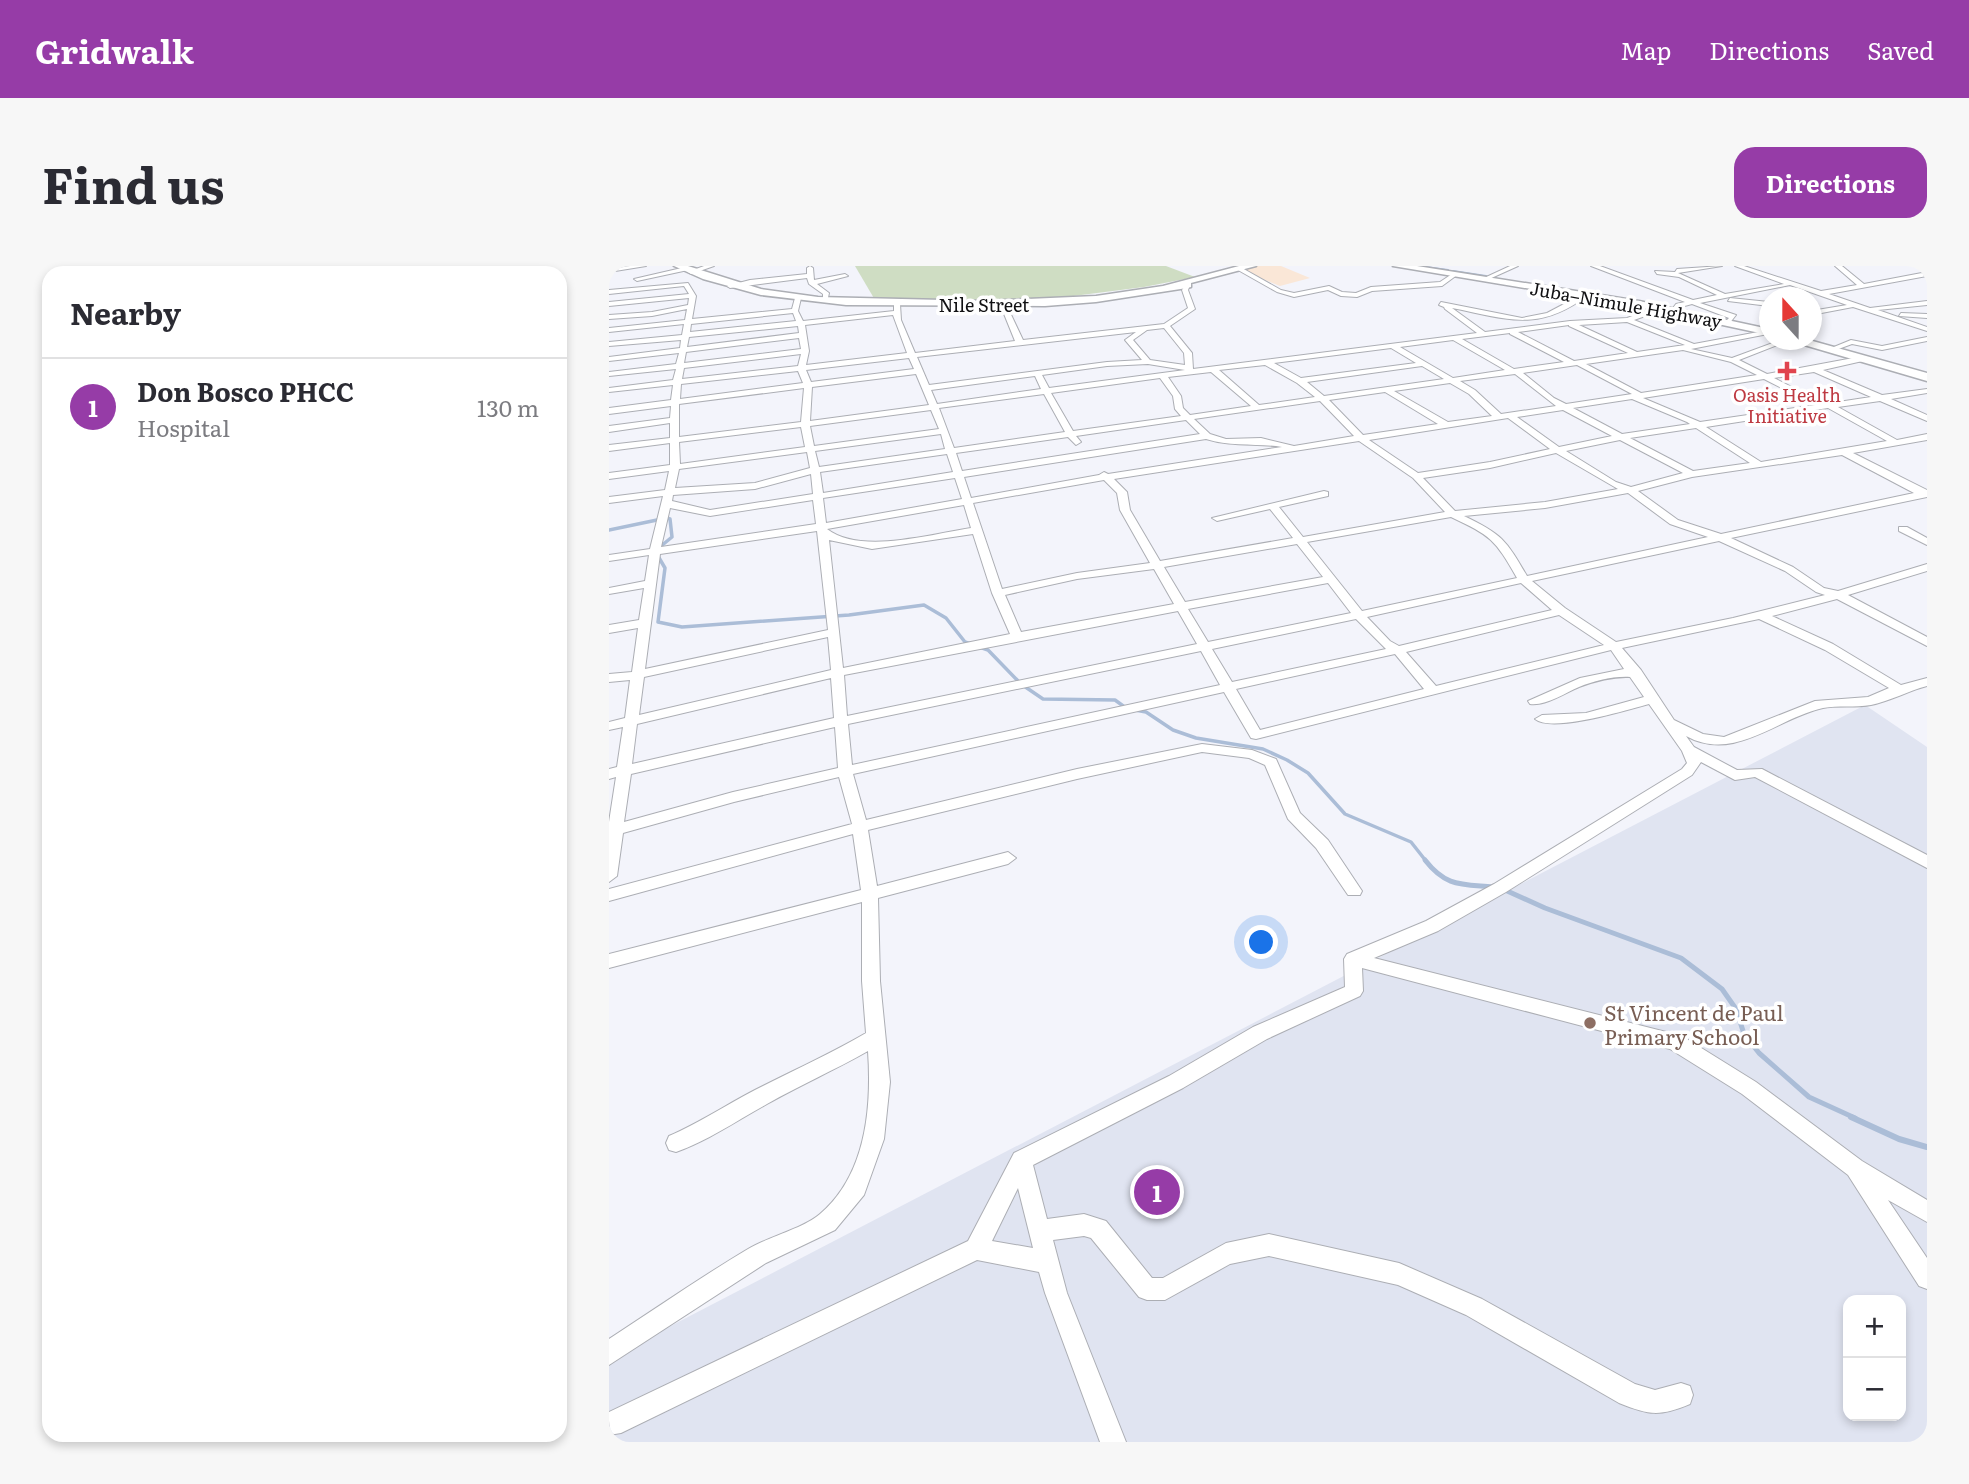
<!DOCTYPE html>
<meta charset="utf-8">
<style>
:root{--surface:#fff;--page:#f7f7f7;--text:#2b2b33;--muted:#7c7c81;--line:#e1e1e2;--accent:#963ca7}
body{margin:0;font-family:Literata,serif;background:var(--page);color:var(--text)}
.controls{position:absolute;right:21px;bottom:21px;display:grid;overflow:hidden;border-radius:14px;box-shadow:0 4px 10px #0003}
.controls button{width:63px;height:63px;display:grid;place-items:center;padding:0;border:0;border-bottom:2px solid var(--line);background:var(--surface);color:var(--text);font:35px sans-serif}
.compass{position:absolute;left:1150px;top:21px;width:63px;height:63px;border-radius:50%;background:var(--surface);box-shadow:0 4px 10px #0003;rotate:339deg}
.you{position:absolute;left:653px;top:677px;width:24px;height:24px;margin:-18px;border:5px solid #fff;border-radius:50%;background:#1a73e8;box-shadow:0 0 0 10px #1a73e833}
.badge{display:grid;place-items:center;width:46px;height:46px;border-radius:50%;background:var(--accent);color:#fff;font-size:23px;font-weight:700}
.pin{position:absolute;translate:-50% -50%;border:4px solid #fff;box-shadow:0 2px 7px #0006}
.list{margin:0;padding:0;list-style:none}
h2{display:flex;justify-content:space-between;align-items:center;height:91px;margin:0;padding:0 28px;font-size:30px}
h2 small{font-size:23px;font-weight:400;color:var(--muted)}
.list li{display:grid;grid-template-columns:46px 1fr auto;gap:21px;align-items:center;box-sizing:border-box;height:98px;padding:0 28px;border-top:2px solid var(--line)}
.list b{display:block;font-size:26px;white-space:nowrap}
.list p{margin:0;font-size:23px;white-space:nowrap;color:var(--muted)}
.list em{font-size:23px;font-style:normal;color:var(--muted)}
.map{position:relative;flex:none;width:1318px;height:1176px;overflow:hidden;border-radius:21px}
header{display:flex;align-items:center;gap:42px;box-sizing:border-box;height:98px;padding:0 35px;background:var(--accent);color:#fff}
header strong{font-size:33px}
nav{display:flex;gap:38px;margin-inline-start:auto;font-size:24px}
.intro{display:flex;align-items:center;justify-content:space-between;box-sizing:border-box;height:168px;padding:0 42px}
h1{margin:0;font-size:49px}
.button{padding:18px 32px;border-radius:21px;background:var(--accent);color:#fff;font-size:24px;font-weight:700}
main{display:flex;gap:42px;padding:0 42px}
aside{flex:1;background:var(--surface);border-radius:21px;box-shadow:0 4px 10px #0003}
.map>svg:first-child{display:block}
</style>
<header>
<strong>Gridwalk</strong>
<nav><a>Map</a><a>Directions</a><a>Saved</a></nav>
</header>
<div class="intro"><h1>Find us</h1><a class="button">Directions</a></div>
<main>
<aside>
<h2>Nearby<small></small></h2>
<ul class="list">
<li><span class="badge">1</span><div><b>Don Bosco PHCC</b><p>Hospital</p></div><em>130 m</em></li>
</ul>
</aside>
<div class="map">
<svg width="1318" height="1176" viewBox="0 0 1318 1176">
<rect width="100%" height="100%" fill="#f3f4fb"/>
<polygon fill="#fae7d7" points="647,0 672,0 701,12 671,20 631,4"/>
<path fill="#e0e4f1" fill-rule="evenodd" d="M1256 439 1318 481V1176H0V1092ZM1239 1034H1292V1150H1239Z"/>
<polygon fill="#cfddc3" points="246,0 557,0 586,11 535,21 433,34 266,34"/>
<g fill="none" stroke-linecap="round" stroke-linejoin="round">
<g stroke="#abbdd7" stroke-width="2">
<polyline points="809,0 839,4"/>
<polyline points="844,5 877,10"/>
</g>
<g stroke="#abbdd7" stroke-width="3.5">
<polyline points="58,252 61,253 63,271 46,285 56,302 49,356 73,361 240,349 315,339 337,352 356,376 379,384 412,418 434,433 506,434 517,442"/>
<polyline points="0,264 48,254"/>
<polyline points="526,444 537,446 564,464 587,472 654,483 678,494 699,507 736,548 802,576 817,595"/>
</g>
<g stroke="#abbdd7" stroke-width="5">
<path d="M816 594C837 621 852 618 884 621"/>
<polyline points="896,624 936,642 1072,692 1113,723 1127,743 1135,768 1150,787 1200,831 1246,852"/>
</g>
<polyline stroke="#abbdd7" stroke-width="6" points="1242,851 1290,873 1318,881"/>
<g stroke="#acaeb4" stroke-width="2">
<g id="street">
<polygon points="18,0 37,0 0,6 0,2"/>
<polygon points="95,0 105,0 82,8 79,6"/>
<polygon points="201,0 204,2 205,14 236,8 239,10 208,18 220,27 218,36 214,36 214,28 200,18 198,12 121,22 118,20 141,14 198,8 198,2"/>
<polygon points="901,0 909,0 878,14 873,13"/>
<path d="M982 0H991L1084 34 1108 29 1070 11 1048 8 1046 5 1066 6 1068 3 1113 0 1069 7 1116 28 1175 18 1126 0H1135L1212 25 1248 19 1226 0H1233L1255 18 1318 6V10L1220 28 1261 42 1318 35V39L1269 44 1318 61V65L1244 41 1202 49V45L1238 39 1181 19 1091 37 1127 49 1120 58 1116 56 1120 52 1083 38 1072 41 1068 45 1039 49 1025 54 1085 78 1160 64 1159 68 1082 83 1123 92 1172 74H1181L1130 94 1158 108 1255 90 1258 94 1214 104 1273 129 1318 123V127L1282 133 1318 149V155L1271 135 1229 141 1288 174 1318 168V174L1244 187 1318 224V231L1122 272 1184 301 1215 322 1229 325 1318 298V305L1239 329 1318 371V380L1228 333 1163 350 1224 378 1292 419 1318 412V420C1299 425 1281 435 1262 439 1246 442 1229 439 1214 442 1168 452 1126 497 1077 470L1085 481 1128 504 1153 503 1318 589V602L1146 511 1126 514 1092 496 1083 509 897 626 829 665 765 692 1073 770 1147 816 1253 895 1318 934V956L1279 934 1318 992V1023L1310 1020 1239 909 1133 828 1061 783 753 702 754 725 751 730 658 773 574 822 424 899 438 953 475 948 497 955 543 1012H554L617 977 660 968 790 997 873 1033 1026 1118 1046 1124 1072 1117 1081 1120 1084 1129 1081 1138C1050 1151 1040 1149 1010 1137L857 1049 789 1019 660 990 621 998 556 1034H538L530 1031 482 972 475 970 444 974 458 1027 517 1176H491L436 1027 430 1006 368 994 12 1167 0 1169V1146L359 975 405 887 560 810 644 761 736 721 735 693 738 688 817 655 885 618 1073 503 1078 497 1073 485 1040 438C1018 444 943 467 926 453L933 449 977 447 1035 431 1021 411C1003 410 986 415 970 421 956 427 937 440 921 438L919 435 971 412 1015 403 1002 384 647 473 642 472 615 426 244 508 257 554 468 503 593 478 643 484 667 493 691 547 719 574 753 625 751 629H739L707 582 679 553 656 499 640 492 593 486 468 513 259 564 268 620 399 586 407 592 399 598 269 632 271 715 281 816 275 873 255 929 226 964 157 997 0 1099V1073C46 1043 92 1011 139 983 159 971 195 962 211 948 257 909 263 842 259 785 226 804 191 819 158 838 127 855 100 874 67 886L60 884 57 877 60 870C90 857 117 839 146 824 183 805 221 788 257 767L253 715V636L0 702V688L252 624 244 568 0 635V623L243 558 230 511 125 536 14 567 8 610 0 616V556L7 511 0 513V503L8 501 14 461 0 464V456L16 452 21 414 0 416V408L23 406 29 362 0 367V359L30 354 35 322 0 328V322L36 315 40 289 0 295V289L41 283 54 230 0 237V231L56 224 60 205 0 213V207L61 199V177L0 185V179L61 172V157L0 166V160L61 152 62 140 0 148V142L62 134 64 119 0 126V122L64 114 67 103 0 110V106L67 98 70 87 0 95V91L71 82 72 74 0 80V76L73 69 75 58 0 66V62L76 54 78 43 43 50 0 53V49L43 46 79 39 80 32 0 40V36L80 28 75 20 0 28V24L79 17 87 30 83 53 183 43 186 32 189 30 192 32 189 45 194 55 285 45V38L288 36 291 38 292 54 306 87 406 75 391 38 394 36 397 38 414 74 555 58 579 42 573 24 578 17 581 19 579 24 586 43 561 60 583 87 584 103 868 67 836 43 835 41 830 39 832 36 913 52 938 47 974 28 979 29C929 67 899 53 843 42L876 66 961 55 1018 52 1038 45 1064 42 1067 38 1076 36ZM184 47 187 55 81 66 82 58ZM284 49 298 87 197 99 200 85 196 59ZM1018 56 1076 79 1028 86 970 59ZM960 59V60L1019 87 965 95 909 66ZM189 60 190 67 78 81 80 71ZM555 62 575 87 576 99 541 94 524 74 538 64ZM527 66 516 74 533 94 498 96 320 119 308 91ZM901 67V68L955 96 905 103 853 73ZM190 72 192 83 75 97 77 86ZM844 74 896 104 844 112 791 81ZM782 82 807 97 692 112 665 97ZM1074 84 1122 96 1148 109 1032 127 977 98ZM192 88 189 100 73 113 75 102ZM300 92 305 103 202 116 197 104ZM539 98 576 104 440 122 433 109 498 100ZM656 99 688 117 706 131 650 139 610 104ZM968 99 1023 128 957 138 945 132 914 107ZM813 100 835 113 715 130 698 116ZM189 105 194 117 71 133 72 118ZM602 106 642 140 581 149 574 142 572 130 559 111ZM1205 106 1262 131 1216 138 1165 112ZM307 108 320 139 201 155 203 121ZM906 108 947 140 892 148 866 124 851 115ZM426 110 432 123 328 138 322 124ZM551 112 564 130 566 143 572 150 464 165 442 127ZM1155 113 1206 139 1091 156 1034 132ZM841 117 860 128 883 150 839 156 785 125ZM195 122 192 156 70 171V138ZM776 126 829 158 754 169 720 134ZM435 128 456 166 345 182 330 142ZM1023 133 1078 156 1081 158 1013 168 964 142ZM711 135 745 170 685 180 652 172 617 173 601 168 585 153ZM1219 142 1278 175 1152 196 1097 161ZM322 144 330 163 205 180 201 160ZM954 144 1003 170 950 181 908 151ZM899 152 941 183 881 196 809 207 760 174ZM577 154 591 168 353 205 347 187 459 171 467 179 472 176 467 170ZM192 161 196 181 71 198 70 176ZM1087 162 1141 197 1084 205 1021 172ZM332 168 336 183 210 201 206 185ZM597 173C622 181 648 177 673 181L499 208 495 206 490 209 362 232 355 211ZM1011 174 1074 207 1022 221 1007 216 957 185ZM750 175 804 212 836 246 694 271 670 241 719 230V226L715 225 603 252 608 255 661 243 684 272 551 295 521 244 518 226 505 213ZM198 186 201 202 146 217 66 222 70 203ZM947 187 1009 223 936 236 846 245 814 212 881 202ZM338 188 344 206 214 227 211 206ZM1233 189 1305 227 1112 268 1069 254 1029 225 1083 211ZM202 208 204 228 101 244 63 235 64 229 146 223ZM346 212 353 233 217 257 214 232ZM495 214 508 227 511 244 541 297 468 307 393 323 364 237ZM1019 227 1061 258 1099 271 918 310C897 274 893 268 855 250L936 242ZM204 234 207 258 52 281 61 242 101 250ZM355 239 362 262C322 268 252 289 218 263ZM842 251C882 270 886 273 908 312L753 345 698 276ZM208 265 219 364 36 403 51 288ZM364 268 383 327 401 368 234 402 220 274 263 283ZM1110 275 1176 305 1207 326 1216 329 1124 352 1007 376 956 342 923 315ZM688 278 714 311 576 336 555 301ZM545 303 565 338 412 366 396 329 468 313ZM719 317 742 347 599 376 579 343ZM912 317 943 344 790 380 781 375 758 351ZM569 345 588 378 238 450 235 409ZM950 349 995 379 827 420 797 386ZM747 353 777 383 623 416 603 383ZM1150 353 1216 384 1280 422 1259 431 1206 435 1115 471 1094 468 1065 454 1032 404 1013 382ZM219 371 222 404 30 449 35 411ZM592 385 611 419 243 499 239 458ZM786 388 815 423 651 464 627 423ZM222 412 225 452 23 498 28 458ZM226 461 229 502 124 526 15 556 22 508ZM409 922 424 982 383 975Z"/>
<polygon points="77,1 79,4 28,15 25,13"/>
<polygon points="629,2 633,2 672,24 685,27 720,20 733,26 747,27 762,21 831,16 843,8 848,9 833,20 763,25 748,31 732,30 719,24 685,31 668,26 629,4"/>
<polygon points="1121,32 1160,36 1160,40 1119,35"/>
<polygon points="1292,47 1318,48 1318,52 1290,50"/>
<polygon points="1318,71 1318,75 1273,84 1243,78 1224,85 1220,83 1242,74 1273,80"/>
<polygon points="1290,261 1298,261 1318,272 1318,279 1290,265"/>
</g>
</g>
<g stroke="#acaeb4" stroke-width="3">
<g id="primary">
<polygon points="65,0 79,0 152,23 209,31 376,35 487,30 554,20 630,0 647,0 582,17 582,21 578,22 487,36 436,40 237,39 152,29 94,13"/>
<polygon points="784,0 808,0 1030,35 1160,63 1160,69 1030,41"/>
<polygon points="1184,74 1200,74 1318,107 1318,115 1185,76"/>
</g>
</g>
<use href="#street" fill="#fff" fill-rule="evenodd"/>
<use href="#primary" fill="#fff" fill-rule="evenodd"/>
</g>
<path fill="#e0444e" stroke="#fff" stroke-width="2.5" d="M1174.5 94.5h7v7h7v7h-7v7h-7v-7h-7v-7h7z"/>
<circle fill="#8d6e63" stroke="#fff" stroke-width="2.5" cx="981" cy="757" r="7"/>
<g text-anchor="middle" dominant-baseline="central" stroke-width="7" stroke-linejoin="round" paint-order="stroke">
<g font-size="18" fill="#111113" stroke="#fff">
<text x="375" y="38">Nile Street</text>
<text transform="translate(1017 38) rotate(10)">Juba–Nimule Highway</text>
</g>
<g font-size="18" fill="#be3a42" stroke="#fff">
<text x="1178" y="128">Oasis Health<tspan x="1178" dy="21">Initiative</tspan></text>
</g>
<g font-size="21" fill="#785e54" stroke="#fff" text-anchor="start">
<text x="995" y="745">St Vincent de Paul<tspan x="995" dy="24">Primary School</tspan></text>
</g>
</g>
</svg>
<div class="controls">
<button>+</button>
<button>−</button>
</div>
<svg class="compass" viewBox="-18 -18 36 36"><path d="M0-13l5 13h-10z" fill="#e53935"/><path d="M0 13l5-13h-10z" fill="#7c7c81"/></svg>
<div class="you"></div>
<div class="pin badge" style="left:548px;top:926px">1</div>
</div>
</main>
